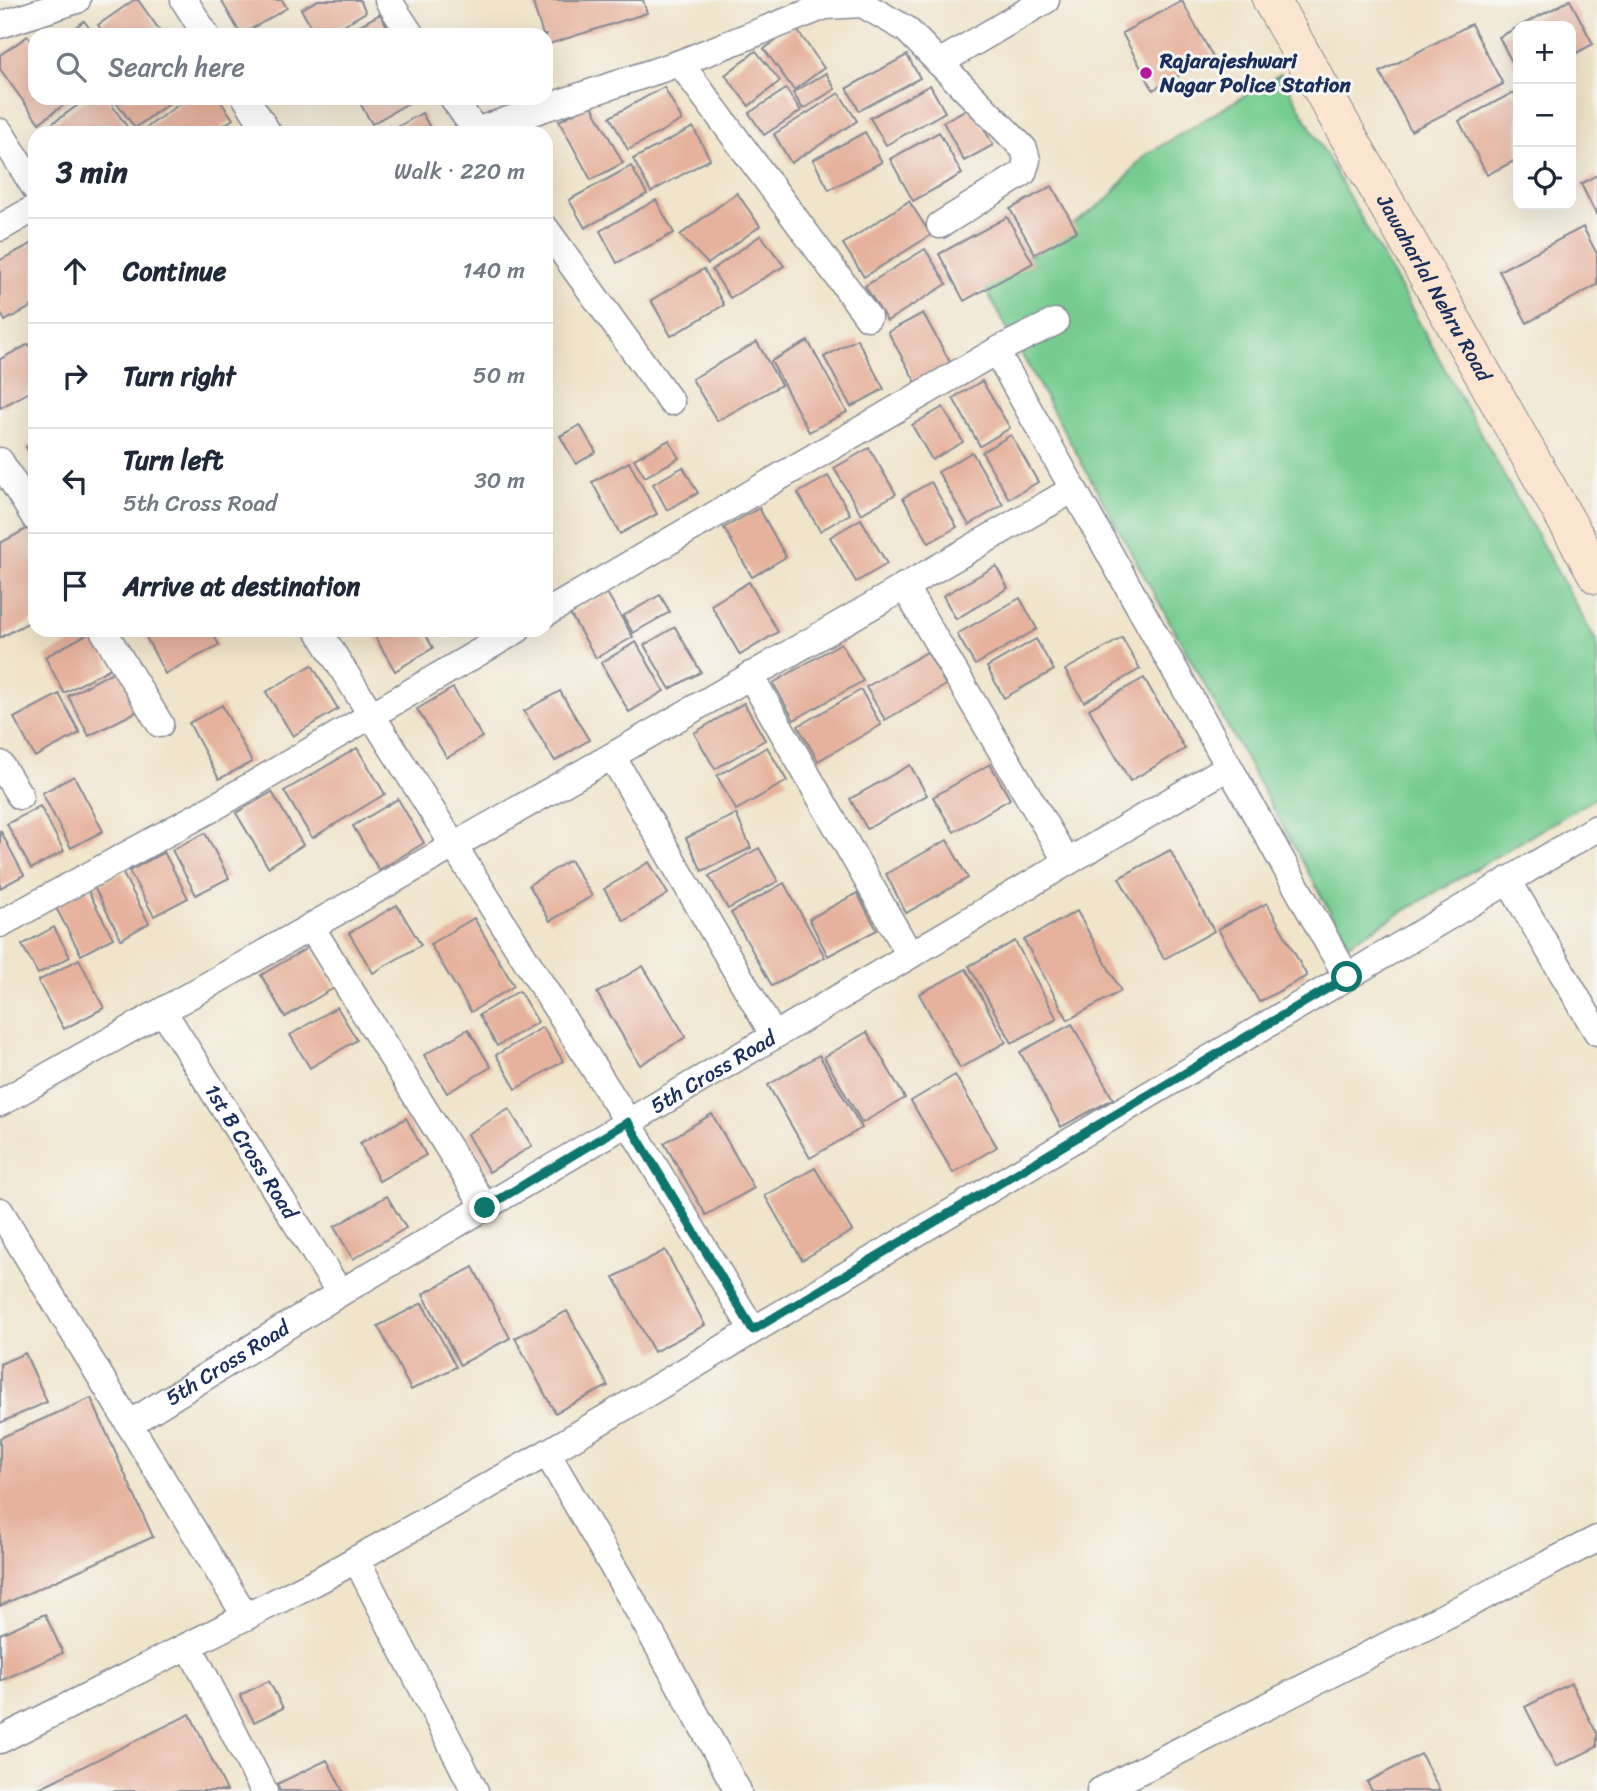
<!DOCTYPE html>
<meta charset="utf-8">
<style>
:root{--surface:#fff;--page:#f2f2f3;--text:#1f2937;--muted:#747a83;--line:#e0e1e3}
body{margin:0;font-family:Sriracha,sans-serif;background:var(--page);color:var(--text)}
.controls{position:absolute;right:21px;top:21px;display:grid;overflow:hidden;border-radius:14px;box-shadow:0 7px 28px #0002}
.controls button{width:63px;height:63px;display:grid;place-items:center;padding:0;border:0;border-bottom:2px solid var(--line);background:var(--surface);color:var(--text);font:35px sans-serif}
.stop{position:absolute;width:21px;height:21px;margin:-16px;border:5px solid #0f766e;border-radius:50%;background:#fff}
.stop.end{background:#0f766e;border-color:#fff;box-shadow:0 2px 7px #0008}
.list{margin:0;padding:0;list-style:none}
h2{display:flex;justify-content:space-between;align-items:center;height:91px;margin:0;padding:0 28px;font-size:30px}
h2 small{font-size:23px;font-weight:400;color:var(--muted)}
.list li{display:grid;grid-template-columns:46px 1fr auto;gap:21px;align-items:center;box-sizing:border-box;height:105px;padding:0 28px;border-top:2px solid var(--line)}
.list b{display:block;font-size:26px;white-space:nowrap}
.list p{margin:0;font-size:23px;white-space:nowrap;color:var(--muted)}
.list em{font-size:23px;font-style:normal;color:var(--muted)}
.icon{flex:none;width:38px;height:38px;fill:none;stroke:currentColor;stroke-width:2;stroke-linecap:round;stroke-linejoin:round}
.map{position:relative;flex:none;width:1597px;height:1791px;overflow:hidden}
.search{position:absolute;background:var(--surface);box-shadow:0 7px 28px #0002;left:28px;top:28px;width:525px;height:77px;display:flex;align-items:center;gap:18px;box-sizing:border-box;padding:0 24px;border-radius:21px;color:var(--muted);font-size:26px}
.panel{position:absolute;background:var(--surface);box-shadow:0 7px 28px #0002;left:28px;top:126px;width:525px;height:511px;border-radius:21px}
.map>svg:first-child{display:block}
</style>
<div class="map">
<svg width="1597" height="1791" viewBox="0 0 1597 1791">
<rect width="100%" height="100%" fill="#f6f6f2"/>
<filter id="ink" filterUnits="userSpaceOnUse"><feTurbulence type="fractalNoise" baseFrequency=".0143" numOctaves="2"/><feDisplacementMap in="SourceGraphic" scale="14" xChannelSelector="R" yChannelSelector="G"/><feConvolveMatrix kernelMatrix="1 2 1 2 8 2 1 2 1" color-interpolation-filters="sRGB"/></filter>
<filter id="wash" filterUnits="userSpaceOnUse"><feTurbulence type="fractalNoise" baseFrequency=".00686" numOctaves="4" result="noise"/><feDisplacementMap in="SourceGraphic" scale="28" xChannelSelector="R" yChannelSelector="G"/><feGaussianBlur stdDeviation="1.57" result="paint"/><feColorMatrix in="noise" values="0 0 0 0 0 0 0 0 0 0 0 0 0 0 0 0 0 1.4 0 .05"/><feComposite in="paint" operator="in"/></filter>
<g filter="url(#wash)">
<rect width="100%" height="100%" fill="#f0e4ca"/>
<polygon fill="#76cc90" stroke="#487e77" stroke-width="2" points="1281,74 1597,643 1597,797 1348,944 985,288 1108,199 1144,156"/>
<g id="blocks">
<g fill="#e6b29d">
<polygon points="134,0 138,0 163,35 105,35 98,25"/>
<polygon points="221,0 282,0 287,8 241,35"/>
<polygon points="318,0 360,0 366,12 326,35 315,35 301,9"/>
<polygon points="532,0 643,0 647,13 546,45 546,35 543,35"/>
<polygon points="1570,0 1593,44 1571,56 1571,26 1520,26"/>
<polygon points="1182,1 1213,57 1153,90 1122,33"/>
<polygon points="380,14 392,35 342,35"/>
<polygon points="84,21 95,35 65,35"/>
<polygon points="1471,24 1503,84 1411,131 1380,72"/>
<polygon points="795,27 824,68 794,90 764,49"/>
<polygon points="1518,27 1518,74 1499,37"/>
<polygon points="28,36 35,46 35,98 73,98 39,123 0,69 0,55"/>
<polygon points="756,51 780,81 749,106 725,75"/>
<polygon points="907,55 920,78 859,111 847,88"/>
<polygon points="826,73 835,89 803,109 793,93"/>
<polygon points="930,85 945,112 886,145 870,118"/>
<polygon points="664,87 682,120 628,150 610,117"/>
<polygon points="786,89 801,111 764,135 749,113"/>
<polygon points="1514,92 1518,100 1518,159 1487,175 1459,121"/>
<polygon points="839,93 857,121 791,163 774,134"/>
<polygon points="88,98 107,98 128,128 120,133 39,133"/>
<polygon points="113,98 176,98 135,128"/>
<polygon points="188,98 218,98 233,119 213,133 139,133"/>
<polygon points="357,98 417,98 372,124"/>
<polygon points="591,104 623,163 591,180 559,121"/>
<polygon points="972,106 993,145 964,161 943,122"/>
<polygon points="422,113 433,133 387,133"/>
<polygon points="693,127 710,159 651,192 633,159"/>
<polygon points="865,132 882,162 829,190 813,160"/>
<polygon points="939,132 962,174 913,201 890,159"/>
<polygon points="631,166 647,194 585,228 569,200"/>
<polygon points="1597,175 1597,216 1581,184"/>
<polygon points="1052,186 1077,231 1035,254 1010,209"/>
<polygon points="737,193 760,226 708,264 680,235"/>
<polygon points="656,200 674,233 617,263 600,231"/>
<polygon points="909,201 931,235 864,277 843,244"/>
<polygon points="1007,217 1033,263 964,301 939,254"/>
<polygon points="1583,227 1597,254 1597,285 1527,323 1499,271"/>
<polygon points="761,235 784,266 730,298 712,270"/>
<polygon points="35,242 35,305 5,321 0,311 0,260"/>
<polygon points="925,249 947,284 887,321 865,286"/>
<polygon points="704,269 724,305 671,336 651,300"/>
<polygon points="923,313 951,364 916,383 888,332"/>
<polygon points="857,339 884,389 851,407 824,357"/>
<polygon points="808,341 847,412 809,432 771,361"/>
<polygon points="757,342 781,385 717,421 692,379"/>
<polygon points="29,344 35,355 35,389 0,408 0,359"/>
<polygon points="982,381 1010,428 980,446 953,398"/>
<polygon points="943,407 963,442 932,460 912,425"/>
<polygon points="580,425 596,452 576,464 560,436"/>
<polygon points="1011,435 1038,482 1009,499 982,452"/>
<polygon points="669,440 679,458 645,477 634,459"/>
<polygon points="35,442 35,464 26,447"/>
<polygon points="869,448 896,494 861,514 834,468"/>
<polygon points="972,452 1003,505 969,525 938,472"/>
<polygon points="629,462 657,514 620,534 592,482"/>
<polygon points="683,467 698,493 667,510 653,484"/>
<polygon points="828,476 850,514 820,531 798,493"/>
<polygon points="931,482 957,527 929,543 903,498"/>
<polygon points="759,508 786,557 752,577 724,528"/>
<polygon points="861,519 887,564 856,582 830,537"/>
<polygon points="32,526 35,531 35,619 0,638 0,543"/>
<polygon points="996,566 1008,588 956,619 943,596"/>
<polygon points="749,582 778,632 740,655 711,605"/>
<polygon points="607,593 633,637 596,658 570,614"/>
<polygon points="660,595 670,612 633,633 623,616"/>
<polygon points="1020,598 1037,629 975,665 957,634"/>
<polygon points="675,627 701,672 670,689 644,645"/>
<polygon points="155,630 211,630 219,645 165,674 145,635"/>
<polygon points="371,630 423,630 433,648 395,671"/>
<polygon points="91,632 111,668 64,693 45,657"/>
<polygon points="1122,638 1140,669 1084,702 1065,670"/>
<polygon points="1036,639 1054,670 1004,698 987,667"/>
<polygon points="636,642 664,691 629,712 601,663"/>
<polygon points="841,643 863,681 794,720 773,683"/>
<polygon points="927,652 946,685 885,720 866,687"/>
<polygon points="312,665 338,709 293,736 266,692"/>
<polygon points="118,669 140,710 89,736 68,696"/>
<polygon points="1144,678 1185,749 1130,781 1089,709"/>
<polygon points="453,688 482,737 447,758 417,709"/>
<polygon points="861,690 881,725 818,761 798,726"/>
<polygon points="560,691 589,740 555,761 524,711"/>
<polygon points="59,694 80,733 35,757 14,718"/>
<polygon points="744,703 765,740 715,769 694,733"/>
<polygon points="222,705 252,762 219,779 189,723"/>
<polygon points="767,747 787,781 736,810 717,776"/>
<polygon points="357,748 385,794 312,838 284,791"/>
<polygon points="990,764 1010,799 954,832 933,797"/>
<polygon points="910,765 927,795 867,829 850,799"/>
<polygon points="74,776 103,831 71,848 42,793"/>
<polygon points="272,792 303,845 268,867 236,813"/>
<polygon points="398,799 424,843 379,870 353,826"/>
<polygon points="40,806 64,851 31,869 7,824"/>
<polygon points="736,814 751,848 702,871 686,838"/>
<polygon points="0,830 24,875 0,888"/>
<polygon points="205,833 229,878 196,895 172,850"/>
<polygon points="947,840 968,878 906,913 886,874"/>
<polygon points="759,848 778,881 728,909 709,876"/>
<polygon points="1170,850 1214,931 1164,959 1119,878"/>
<polygon points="164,852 188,898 154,916 129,871"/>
<polygon points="570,860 592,896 550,921 529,885"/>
<polygon points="649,862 668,894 624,921 604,889"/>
<polygon points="122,872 149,923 121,939 94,887"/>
<polygon points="784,883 825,957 772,986 731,913"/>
<polygon points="87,889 113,938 81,955 55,906"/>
<polygon points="857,893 877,930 828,956 809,919"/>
<polygon points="1267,903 1307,976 1259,1002 1218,929"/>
<polygon points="397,905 421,945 373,973 349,933"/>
<polygon points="1077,911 1121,991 1068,1020 1024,940"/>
<polygon points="474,918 514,986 471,1012 430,944"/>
<polygon points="54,927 70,957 38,974 22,945"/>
<polygon points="1015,941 1057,1019 1012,1043 969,966"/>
<polygon points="309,947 334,988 285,1017 261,975"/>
<polygon points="79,959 104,1008 64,1029 38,981"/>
<polygon points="643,966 686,1037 640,1065 597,993"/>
<polygon points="966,969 1006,1042 960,1068 919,994"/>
<polygon points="519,991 538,1022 497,1046 479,1015"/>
<polygon points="337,1007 357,1040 310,1068 290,1035"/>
<polygon points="1072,1024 1113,1099 1061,1127 1020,1052"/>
<polygon points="543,1027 563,1061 516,1089 496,1055"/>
<polygon points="468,1029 491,1067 447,1093 424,1055"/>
<polygon points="867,1032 905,1098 862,1123 824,1057"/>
<polygon points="819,1055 862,1128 810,1158 768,1085"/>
<polygon points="955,1075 997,1147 953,1173 911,1101"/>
<polygon points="509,1109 532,1146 489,1172 467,1134"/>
<polygon points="712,1114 754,1188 706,1215 664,1143"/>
<polygon points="406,1118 426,1155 379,1181 360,1143"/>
<polygon points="815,1168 852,1231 802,1260 765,1196"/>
<polygon points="387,1196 406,1228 353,1259 334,1227"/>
<polygon points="665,1250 705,1325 654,1352 614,1277"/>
<polygon points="473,1267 510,1338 460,1365 423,1294"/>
<polygon points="422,1303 456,1367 411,1390 378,1326"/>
<polygon points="567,1311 608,1386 555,1413 515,1338"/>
<polygon points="25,1353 47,1402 0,1423 0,1364"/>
<polygon points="91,1398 153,1537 0,1606 0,1438"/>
<polygon points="45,1614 63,1653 0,1681 0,1634"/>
<polygon points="269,1681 283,1708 254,1722 240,1695"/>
<polygon points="1571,1683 1597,1734 1597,1747 1556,1767 1525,1707"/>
<polygon points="190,1714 227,1791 33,1791"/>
<polygon points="1421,1754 1440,1791 1372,1791 1367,1782"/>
<polygon points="327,1760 343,1791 280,1791 277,1784"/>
</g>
</g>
</g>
<g filter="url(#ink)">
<use href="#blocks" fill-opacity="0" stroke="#868a94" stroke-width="2"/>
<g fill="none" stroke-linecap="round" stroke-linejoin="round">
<g stroke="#868a94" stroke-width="29">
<g id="street">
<polyline points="184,0 206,35"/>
<polyline points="388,0 411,35"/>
<polyline points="0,25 77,0"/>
<polyline points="680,63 868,317"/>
<polyline points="939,63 1046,0"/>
<polyline points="246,98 268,133"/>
<polyline points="453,98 477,133"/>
<polyline points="475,131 680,63 825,6 862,4 906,29 1024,149 1027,160 1023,173 940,225"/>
<polyline points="0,132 35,188"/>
<polyline points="0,228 35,208"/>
<polyline points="546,229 671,402"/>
<polyline points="996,351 1347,977"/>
<polyline points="0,461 35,518"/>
<polyline points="904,586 1067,862"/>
<polyline points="546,613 996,351 1055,322"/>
<polyline points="103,630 160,724"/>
<polyline points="318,630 628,1122 753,1330"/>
<polyline points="750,675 910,955"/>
<polyline points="612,756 774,1036"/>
<polyline points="0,764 20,796"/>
<polyline points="1508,880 1597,1032"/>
<polyline points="0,924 211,809 517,630"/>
<polyline points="311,927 485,1207"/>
<path id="s1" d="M163 1011 340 1293"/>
<polyline points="0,1103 612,756 1072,490"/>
<polyline points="0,1211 246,1617"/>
<path id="s2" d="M129 1424 340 1293 1228 767"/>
<polyline points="547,1453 642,1617 738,1791"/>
<polyline points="356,1559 475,1791"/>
<polyline points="189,1646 264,1791"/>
<polyline points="0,1740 321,1579 547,1453 1597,828"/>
<polyline points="1100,1791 1597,1539"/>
</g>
</g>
<g stroke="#868a94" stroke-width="39">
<g id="secondary">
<path id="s3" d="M1271 0 1597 575"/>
</g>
</g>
<use href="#street" stroke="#fff" stroke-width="26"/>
<use href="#secondary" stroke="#fce5d0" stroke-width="37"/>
</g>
</g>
<g fill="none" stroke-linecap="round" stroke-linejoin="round" filter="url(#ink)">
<polyline stroke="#0f766e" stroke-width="9" points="485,1208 628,1122 753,1330 1347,977"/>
</g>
<circle fill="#b5179e" stroke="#f6f6f2" stroke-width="2.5" cx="1146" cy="73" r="7"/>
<g text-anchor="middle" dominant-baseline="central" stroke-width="6" stroke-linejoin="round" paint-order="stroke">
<g font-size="21" font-weight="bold" fill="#1b2f5e" stroke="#f6f6f2" text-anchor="start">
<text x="1160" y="61">Rajarajeshwari<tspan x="1160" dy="24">Nagar Police Station</tspan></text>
</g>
<g font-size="21" fill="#1b2f5e" stroke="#f6f6f2">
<text stroke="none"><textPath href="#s3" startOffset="331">Jawaharlal Nehru Road</textPath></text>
<text stroke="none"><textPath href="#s2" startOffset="682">5th Cross Road</textPath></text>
<text stroke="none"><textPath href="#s1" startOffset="166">1st B Cross Road</textPath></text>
<text stroke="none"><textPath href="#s2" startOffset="116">5th Cross Road</textPath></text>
</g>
</g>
</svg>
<div class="controls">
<button>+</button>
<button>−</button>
<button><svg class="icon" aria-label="locate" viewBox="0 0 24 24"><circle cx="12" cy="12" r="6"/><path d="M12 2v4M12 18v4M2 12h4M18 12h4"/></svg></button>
</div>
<div class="stop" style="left:1347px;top:977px"></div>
<div class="stop end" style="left:485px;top:1208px"></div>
<div class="search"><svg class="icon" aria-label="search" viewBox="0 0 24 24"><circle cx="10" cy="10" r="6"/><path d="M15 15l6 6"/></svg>Search here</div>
<section class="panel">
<h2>3 min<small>Walk · 220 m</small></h2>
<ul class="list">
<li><svg class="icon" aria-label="ahead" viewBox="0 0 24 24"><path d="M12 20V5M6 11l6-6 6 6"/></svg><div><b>Continue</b></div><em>140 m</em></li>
<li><svg class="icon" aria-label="right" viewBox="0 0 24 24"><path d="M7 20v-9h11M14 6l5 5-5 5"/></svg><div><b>Turn right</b></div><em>50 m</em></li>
<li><svg class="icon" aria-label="left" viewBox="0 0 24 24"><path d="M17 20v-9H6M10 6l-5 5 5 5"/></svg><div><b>Turn left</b><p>5th Cross Road</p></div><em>30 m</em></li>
<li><svg class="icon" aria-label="arrive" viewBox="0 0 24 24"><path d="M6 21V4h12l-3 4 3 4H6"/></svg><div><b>Arrive at destination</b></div></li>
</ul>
</section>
</div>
